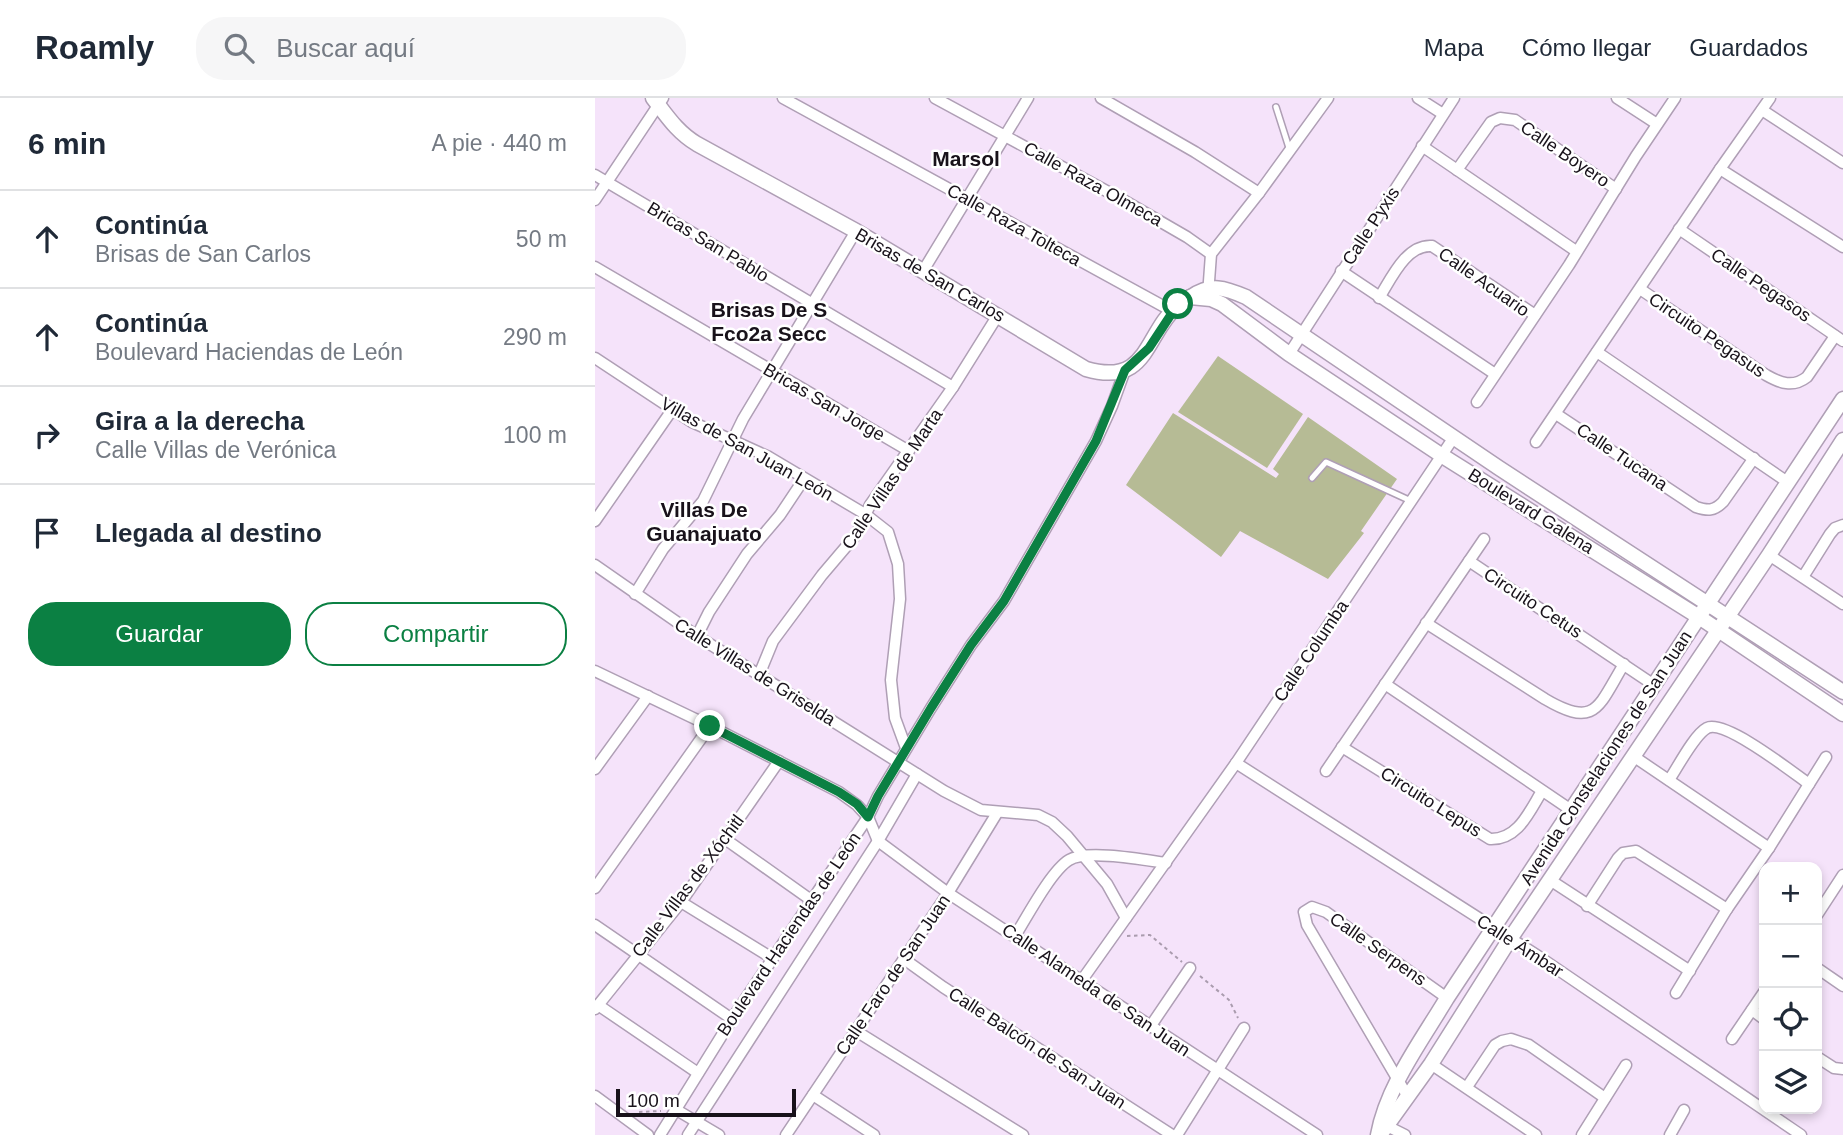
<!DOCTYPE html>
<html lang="es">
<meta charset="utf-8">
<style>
:root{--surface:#fff;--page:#f6f6f7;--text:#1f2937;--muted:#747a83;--line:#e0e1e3;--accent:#0b8043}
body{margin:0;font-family:Arial,sans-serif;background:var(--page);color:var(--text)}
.controls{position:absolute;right:21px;bottom:21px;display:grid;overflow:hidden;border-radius:14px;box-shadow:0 4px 10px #0003}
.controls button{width:63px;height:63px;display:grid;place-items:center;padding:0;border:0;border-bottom:2px solid var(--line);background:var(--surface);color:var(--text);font:35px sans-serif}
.scale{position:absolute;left:21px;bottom:18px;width:180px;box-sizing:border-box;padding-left:7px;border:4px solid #18121a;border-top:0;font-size:19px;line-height:24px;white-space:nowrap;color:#18121a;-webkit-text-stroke:5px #fff;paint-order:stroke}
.stop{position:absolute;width:21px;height:21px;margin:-16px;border:5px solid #0b8043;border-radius:50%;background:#fff}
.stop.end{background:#0b8043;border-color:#fff;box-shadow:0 2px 7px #0008}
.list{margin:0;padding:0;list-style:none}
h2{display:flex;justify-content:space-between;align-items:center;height:91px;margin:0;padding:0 28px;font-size:30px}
h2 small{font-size:23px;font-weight:400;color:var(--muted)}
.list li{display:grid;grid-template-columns:46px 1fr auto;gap:21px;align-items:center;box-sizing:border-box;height:98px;padding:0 28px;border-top:2px solid var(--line)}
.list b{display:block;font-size:26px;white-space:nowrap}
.list p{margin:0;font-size:23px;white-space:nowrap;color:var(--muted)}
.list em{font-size:23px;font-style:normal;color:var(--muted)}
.actions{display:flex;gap:14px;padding:21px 28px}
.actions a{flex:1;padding:16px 0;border:2px solid var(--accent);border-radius:28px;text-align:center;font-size:24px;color:var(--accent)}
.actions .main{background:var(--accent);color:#fff}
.icon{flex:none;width:38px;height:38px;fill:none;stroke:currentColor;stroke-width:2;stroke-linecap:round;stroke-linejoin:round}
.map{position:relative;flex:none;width:1248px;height:1037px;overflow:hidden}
header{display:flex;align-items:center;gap:42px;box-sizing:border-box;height:98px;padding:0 35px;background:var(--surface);border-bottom:2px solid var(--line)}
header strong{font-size:33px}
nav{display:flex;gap:38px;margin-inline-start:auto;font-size:24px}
.search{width:490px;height:63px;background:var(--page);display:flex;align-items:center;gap:18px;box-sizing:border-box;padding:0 24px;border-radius:28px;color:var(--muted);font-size:26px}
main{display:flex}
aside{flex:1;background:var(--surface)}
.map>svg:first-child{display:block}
</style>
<header>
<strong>Roamly</strong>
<div class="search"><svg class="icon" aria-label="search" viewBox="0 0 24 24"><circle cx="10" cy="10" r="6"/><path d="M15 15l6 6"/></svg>Buscar aquí</div>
<nav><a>Mapa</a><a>Cómo llegar</a><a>Guardados</a></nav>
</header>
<main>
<aside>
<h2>6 min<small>A pie · 440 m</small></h2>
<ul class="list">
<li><svg class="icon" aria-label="ahead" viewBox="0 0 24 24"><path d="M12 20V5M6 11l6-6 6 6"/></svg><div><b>Continúa</b><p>Brisas de San Carlos</p></div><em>50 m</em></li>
<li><svg class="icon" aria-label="ahead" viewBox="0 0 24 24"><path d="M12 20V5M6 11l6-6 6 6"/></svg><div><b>Continúa</b><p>Boulevard Haciendas de León</p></div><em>290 m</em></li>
<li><svg class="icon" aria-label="right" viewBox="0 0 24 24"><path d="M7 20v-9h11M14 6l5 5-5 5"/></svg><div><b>Gira a la derecha</b><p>Calle Villas de Verónica</p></div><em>100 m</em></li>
<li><svg class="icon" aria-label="arrive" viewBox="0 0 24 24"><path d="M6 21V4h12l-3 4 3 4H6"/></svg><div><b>Llegada al destino</b></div></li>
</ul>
<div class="actions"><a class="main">Guardar</a><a>Compartir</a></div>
</aside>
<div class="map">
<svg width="1248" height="1037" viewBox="0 0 1248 1037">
<rect width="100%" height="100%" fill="#f5e3fa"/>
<g fill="#b6bb95">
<polygon points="623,258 708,316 672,370 583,314"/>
<polygon points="578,315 681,380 684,376 678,371 713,319 802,381 766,433 769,435 733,481 645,433 626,459 531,387"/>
</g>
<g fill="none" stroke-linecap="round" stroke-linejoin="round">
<g stroke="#af9fb5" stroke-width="8">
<g id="service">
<polyline points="681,9 695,53"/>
<polyline points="717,380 731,364 816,403"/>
</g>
</g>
<g stroke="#af9fb5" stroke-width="13">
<g id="minor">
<polyline points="188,0 577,213"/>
<polyline points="340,0 528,102 592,139 616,156"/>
<polyline points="506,0 600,54 664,95"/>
<polyline points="823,0 848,16"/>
<polyline points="1022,0 1062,26"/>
<polyline points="1167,12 1248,65"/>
<polyline points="827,48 981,153"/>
<polyline points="1125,71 1248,149"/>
<polyline points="862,72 896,24 905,20 920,22 1021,91"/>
<polyline points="0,77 358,289"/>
<polyline points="0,102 68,0"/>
<polyline points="1084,131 1248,243"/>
<polyline points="0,169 314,353"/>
<polyline points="328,173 433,0"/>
<polyline points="746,173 900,276"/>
<path d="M1045 191 1171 277C1185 285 1198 290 1212 279L1240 238"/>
<polyline points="613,197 616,156 664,95 733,0"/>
<path d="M784 200C796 181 811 146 837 148L940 217"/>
<polyline points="1002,254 1194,385"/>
<polyline points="694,256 859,0"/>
<polyline points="0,260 97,324 174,359 270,416 293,434 303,466 305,501 296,582 300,620 311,650"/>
<polyline points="882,304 974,167 1041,58 1080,0"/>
<path d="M961 316 1101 409C1113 413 1119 413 1128 404L1159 360"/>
<polyline points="941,344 1125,71 1175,0"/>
<polyline points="0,423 77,312"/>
<polyline points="1174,457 1248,506"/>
<polyline points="874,463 1059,587"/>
<polyline points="0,467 102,538 349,693 386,712 443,717 457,724 472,738 512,786 531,820"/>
<polyline points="1208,479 1235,436 1240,430 1248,427"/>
<polyline points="40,496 68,451 108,403 148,321 261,133"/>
<path d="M831 525 950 601C1001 631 1003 609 1029 566"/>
<polyline points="102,538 114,514 152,456 185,417 209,381"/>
<polyline points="0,573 115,628 244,694 262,707 273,719 283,743 353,795 722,1037"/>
<polyline points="164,577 178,543 227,477 261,437 275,407 358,289 403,217"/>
<polyline points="790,586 976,712"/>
<path d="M747 649 895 741C923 742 934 714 947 693"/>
<polyline points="1038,658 1174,750"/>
<polyline points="641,665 943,858 1206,1037"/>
<polyline points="0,671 53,598"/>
<polyline points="731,673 889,441"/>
<path d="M1074 682C1083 669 1099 637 1112 630 1130 621 1197 674 1214 686"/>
<polyline points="130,741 216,802"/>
<polyline points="955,782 1095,873"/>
<polyline points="0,790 115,628"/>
<polyline points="86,804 177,860"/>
<polyline points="992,808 1023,760 1028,755 1041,753 1132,811"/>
<polyline points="1222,817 1248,777"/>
<polyline points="0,827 137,921"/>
<path d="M420 838C432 819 456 773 474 762 491 751 550 762 571 765"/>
<polyline points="309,861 348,889 577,1037"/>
<polyline points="1222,870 1248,888"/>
<polyline points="487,882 641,665 859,339"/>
<polyline points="1081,895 1132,811 1174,750 1231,659"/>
<polyline points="3,907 103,975"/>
<polyline points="0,911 86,804 184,663"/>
<polyline points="1157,912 1169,921"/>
<polyline points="555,929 595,870"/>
<polyline points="261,933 428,1037"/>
<polyline points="1137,941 1169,894"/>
<polyline points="1222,959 1239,970 1248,971"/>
<polyline points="836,966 941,1037"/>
<polyline points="872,989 900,947 907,943 916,941 934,947 1010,1000"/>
<polyline points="218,997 279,1037"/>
<polyline points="0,998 53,1037"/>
<polyline points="813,999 712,827 709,814 717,809 731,814 852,900"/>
<polyline points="80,1011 124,1037"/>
<polyline points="788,1026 810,1037"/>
<polyline points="65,1037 137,921 273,719 283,698 336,610 376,547 409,503 501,343 517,308 530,272"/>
<polyline points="93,1037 283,743 322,676"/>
<polyline points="191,1037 353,795 402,715"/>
<polyline points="582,1037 649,930"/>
<polyline points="987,1037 1031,967"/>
<polyline points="1075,1037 1089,1012"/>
</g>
</g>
<g stroke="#af9fb5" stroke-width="17">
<g id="tertiary">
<path d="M58 0C72 18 82 34 102 46L261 133 491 271C554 289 549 237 583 207 587 204 592 202 596 199 616 185 630 190 651 199L904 370 1248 594"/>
<polyline points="595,199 616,201 627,206 694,256 846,357 1104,519 1248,616"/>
<path d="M783 1037C792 988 827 942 852 900L1248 301"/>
<polyline points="785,1037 836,966 915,841 1174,457 1248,342"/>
</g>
</g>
<g stroke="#aa9cae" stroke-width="2" stroke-dasharray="3.5 3.5" stroke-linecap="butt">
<polyline points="532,838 555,837 587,864"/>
<polyline points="605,878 634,902 643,920"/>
<polyline points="44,1014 66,1013"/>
</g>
<use href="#service" stroke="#fff" stroke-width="5"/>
<use href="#minor" stroke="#fff" stroke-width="10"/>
<use href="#tertiary" stroke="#fff" stroke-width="14"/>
</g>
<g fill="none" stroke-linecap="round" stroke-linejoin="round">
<polyline stroke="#0b8043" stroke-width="9" points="115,628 244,694 262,706 273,719 283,698 336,610 376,547 409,503 501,343 530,272 554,250 583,206"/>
</g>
<g text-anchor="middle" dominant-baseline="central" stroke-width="5" stroke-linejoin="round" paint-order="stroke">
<g font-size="18" fill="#18121a" stroke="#fff">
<text transform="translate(970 56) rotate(34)">Calle Boyero</text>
<text transform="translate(498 86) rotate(29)">Calle Raza Olmeca</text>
<text transform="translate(419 127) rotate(29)">Calle Raza Tolteca</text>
<text transform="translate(776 128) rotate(-57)">Calle Pyxis</text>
<text transform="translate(113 144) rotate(31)">Bricas San Pablo</text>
<text transform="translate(335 177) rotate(30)">Brisas de San Carlos</text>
<text transform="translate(889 184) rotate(35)">Calle Acuario</text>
<text transform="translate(1166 187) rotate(34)">Calle Pegasos</text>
<text transform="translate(1112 237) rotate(34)">Circuito Pegasus</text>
<text transform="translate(229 304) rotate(30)">Bricas San Jorge</text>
<text transform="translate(152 351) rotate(29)">Villas de San Juan León</text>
<text transform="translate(1027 359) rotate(34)">Calle Tucana</text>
<text transform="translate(297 381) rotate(-56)">Calle Villas de Marta</text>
<text transform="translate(936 413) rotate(32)">Boulevard Galena</text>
<text transform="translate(938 505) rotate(33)">Circuito Cetus</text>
<text transform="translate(716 553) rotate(-56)">Calle Columba</text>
<text transform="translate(160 574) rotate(32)">Calle Villas de Griselda</text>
<text transform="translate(1011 660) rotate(-57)">Avenida Constelaciones de San Juan</text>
<text transform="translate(836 704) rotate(32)">Circuito Lepus</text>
<text transform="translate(93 788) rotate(-53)">Calle Villas de Xóchitl</text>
<text transform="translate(194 836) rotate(-56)">Boulevard Haciendas de León</text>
<text transform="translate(925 848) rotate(33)">Calle Ámbar</text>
<text transform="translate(783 851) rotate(35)">Calle Serpens</text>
<text transform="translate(298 877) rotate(-56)">Calle Faro de San Juan</text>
<text transform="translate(501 892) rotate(34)">Calle Alameda de San Juan</text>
<text transform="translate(442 950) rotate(33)">Calle Balcón de San Juan</text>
</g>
<g font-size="21" font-weight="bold" fill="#18121a" stroke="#fff">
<text x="371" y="60">Marsol</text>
<text x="174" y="211">Brisas De S<tspan x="174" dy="24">Fco2a Secc</tspan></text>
<text x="109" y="411">Villas De<tspan x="109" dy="24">Guanajuato</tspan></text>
</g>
</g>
</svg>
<div class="controls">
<button>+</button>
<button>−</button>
<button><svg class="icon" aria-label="locate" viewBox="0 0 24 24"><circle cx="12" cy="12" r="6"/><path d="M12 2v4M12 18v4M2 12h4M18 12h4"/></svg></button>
<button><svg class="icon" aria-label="layers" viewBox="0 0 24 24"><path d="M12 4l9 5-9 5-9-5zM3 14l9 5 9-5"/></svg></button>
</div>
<div class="scale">100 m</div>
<div class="stop" style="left:583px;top:206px"></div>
<div class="stop end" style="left:115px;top:628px"></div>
</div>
</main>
